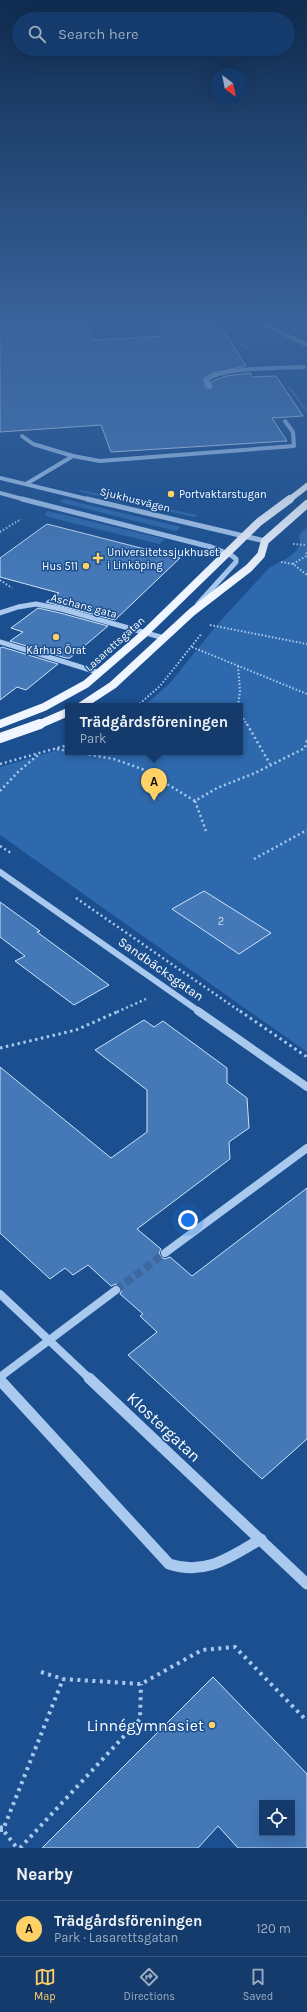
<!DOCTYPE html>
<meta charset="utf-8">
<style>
:root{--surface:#143b6b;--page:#1d4271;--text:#f1f3f6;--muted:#9dadc1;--line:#33557e;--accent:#ffd166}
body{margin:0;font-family:Karla,sans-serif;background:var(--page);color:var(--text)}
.controls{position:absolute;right:12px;bottom:12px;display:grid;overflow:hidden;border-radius:0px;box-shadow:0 4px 16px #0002}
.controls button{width:36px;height:36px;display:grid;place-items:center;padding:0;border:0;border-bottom:1px solid var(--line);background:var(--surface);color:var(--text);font:20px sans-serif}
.compass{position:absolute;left:211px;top:68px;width:36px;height:36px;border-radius:50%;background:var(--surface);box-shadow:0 4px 16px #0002;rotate:148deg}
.you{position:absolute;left:188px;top:1220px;width:14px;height:14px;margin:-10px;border:3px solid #fff;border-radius:50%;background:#1a73e8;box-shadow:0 0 0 6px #1a73e833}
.badge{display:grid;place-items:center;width:26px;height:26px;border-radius:50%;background:var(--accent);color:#111;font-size:13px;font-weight:700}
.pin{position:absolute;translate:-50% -33px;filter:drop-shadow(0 1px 2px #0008)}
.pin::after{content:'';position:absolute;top:21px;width:14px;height:12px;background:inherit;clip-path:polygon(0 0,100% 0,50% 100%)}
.popup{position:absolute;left:65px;top:703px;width:178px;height:52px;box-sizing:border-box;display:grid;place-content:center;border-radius:0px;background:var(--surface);filter:drop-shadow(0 1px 3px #0005);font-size:13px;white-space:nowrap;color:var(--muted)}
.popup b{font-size:15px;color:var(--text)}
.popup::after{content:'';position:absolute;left:50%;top:100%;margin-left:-8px;border:8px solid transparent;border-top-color:var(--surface)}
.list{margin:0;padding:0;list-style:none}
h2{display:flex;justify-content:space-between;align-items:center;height:52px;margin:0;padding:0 16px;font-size:17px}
h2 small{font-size:13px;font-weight:400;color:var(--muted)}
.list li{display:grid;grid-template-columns:26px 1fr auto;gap:12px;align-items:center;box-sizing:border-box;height:56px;padding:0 16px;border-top:1px solid var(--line)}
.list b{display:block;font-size:15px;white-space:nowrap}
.list p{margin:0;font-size:13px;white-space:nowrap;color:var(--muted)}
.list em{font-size:13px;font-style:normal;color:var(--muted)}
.icon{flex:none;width:22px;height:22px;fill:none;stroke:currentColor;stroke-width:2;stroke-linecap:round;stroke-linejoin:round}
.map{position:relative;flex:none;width:307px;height:1848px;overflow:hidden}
.search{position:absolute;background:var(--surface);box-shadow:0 4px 16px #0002;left:12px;right:12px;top:12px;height:44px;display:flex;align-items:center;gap:10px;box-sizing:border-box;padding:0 14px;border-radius:22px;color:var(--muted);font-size:15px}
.sheet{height:108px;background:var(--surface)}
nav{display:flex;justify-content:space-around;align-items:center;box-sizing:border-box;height:56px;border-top:1px solid var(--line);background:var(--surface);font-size:11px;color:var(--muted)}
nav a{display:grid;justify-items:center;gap:2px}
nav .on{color:var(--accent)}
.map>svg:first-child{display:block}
</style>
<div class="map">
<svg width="307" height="1848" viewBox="0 0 307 1848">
<rect width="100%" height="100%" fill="#1b4f8f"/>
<g fill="#2e69ad">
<polygon points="81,490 197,515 194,517 77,491"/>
<polygon points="64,499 181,527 176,531 59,502"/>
<polygon points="48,511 165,539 159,544 48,517 45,514"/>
<polygon points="307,527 307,1052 0,835 0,767 68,747 68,752 240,752 240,706 144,706 170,683 221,620 269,568 289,557 297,550 300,543 299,535"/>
</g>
<g fill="#4478b7" stroke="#cfe3fa" fill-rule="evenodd">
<polygon points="0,323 86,323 92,340 163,336 157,323 219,323 246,366 213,373 204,378 206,388 212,388 211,382 226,376 250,373 252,377 276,376 303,416 272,418 287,441 111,452 101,425 0,432"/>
<polygon points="47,524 180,558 115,620 46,602 59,593 0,577 0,558"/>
<polygon points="38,608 60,613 108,626 70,658 66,658 10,641 23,632 11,628"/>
<polygon points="2,647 58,664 26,690 17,687 0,700 0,648"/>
<polygon points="204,891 271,933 239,954 172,909"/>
<polygon points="0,902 40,931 37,932 109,985 74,1005 15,961 25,956 0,937"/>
<polygon points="144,1020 154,1027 163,1021 227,1068 227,1083 247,1098 249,1128 229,1142 230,1159 137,1229 161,1249 159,1253 161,1257 165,1259 170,1257 192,1276 307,1188 307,1439 262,1479 128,1355 157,1332 140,1316 143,1314 120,1294 122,1290 120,1286 116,1284 111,1286 88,1265 73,1275 65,1268 50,1279 0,1233 0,1067 111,1158 147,1132 147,1090 95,1050"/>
<path d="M213 1677 307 1774V1848H238L218 1826 198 1848H42ZM262 1803H292V1833H262Z"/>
</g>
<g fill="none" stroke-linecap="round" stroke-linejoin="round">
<polyline stroke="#3d69a0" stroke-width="8" stroke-dasharray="8 4" stroke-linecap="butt" points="116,1290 165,1253"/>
<g stroke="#a9c9ee" stroke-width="1.5" stroke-dasharray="1 1.5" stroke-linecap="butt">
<polyline points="227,323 242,346 252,349"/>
<polyline points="289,387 307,412"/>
</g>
<g stroke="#a9c9ee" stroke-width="2" stroke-dasharray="1.5 2" stroke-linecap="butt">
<polyline points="0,532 21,519"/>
<polyline points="293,544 307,545"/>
<polyline points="281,562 293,564 307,575"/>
<polyline points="293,564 306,556 307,551"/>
<polyline points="0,580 12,588"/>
<polyline points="210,625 307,644"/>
<polyline points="192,647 307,694"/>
<polyline points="238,666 240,691 238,706"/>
<polyline points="137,706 160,686 202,633"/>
<polyline points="240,712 247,725"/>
</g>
<g stroke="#a9c9ee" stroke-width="2.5" stroke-dasharray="2 3" stroke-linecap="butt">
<polyline points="247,724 270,764"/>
<polyline points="57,749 68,751"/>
<polyline points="74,752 114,759 142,769 195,801"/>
<polyline points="0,764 68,745"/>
<polyline points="0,791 19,771 39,754"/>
<polyline points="206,831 195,801 217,788 255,773 305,748 307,740"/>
<polyline points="0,846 11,853"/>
<polyline points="254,859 307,830"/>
<polyline points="76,898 241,1012"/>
<polyline points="117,1012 146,999"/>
</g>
<g stroke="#a9c9ee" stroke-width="3" stroke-dasharray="2.5 3.5" stroke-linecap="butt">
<polyline points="240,1011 307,1057"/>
<polyline points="0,1048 76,1030 119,1011"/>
</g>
<g stroke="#a9c9ee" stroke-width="4" stroke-dasharray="3 4.5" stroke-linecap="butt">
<polyline points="41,1672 63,1679 141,1684 202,1650 235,1647 307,1721"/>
<polyline points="0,1826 17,1848"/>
<polyline points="0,1830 3,1830 63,1679"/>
<polyline points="20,1848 140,1719 141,1684"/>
</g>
<g stroke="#a9c9ee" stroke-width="4">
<polyline points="261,323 307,345"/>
<polyline points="22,436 33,444 73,456"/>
<polyline points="0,478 91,500"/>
<polyline points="26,484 73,456 100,461 294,446 293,432 285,421"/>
<polyline points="0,493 26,500"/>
</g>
<g stroke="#a9c9ee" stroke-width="5">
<polyline points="22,499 211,547 231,555 236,559 236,562 198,604"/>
<polyline points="87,499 265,541"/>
<polyline points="0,613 18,607 36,604 61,609 164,638"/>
<polyline points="0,642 100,673"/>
</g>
<polyline stroke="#a9c9ee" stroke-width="6" points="0,872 200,1012"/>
<g stroke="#a9c9ee" stroke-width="8">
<polyline points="198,1011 307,1087"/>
<polyline points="165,1253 307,1148"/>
<polyline points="0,1294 90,1379"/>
<polyline points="0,1377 116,1290"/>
</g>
<g stroke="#a9c9ee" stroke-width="11">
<polyline points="89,1378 307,1584"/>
<path d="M0 1380 169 1564C206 1576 230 1557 261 1539"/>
</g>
<polyline stroke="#f0f6ff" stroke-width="6" points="289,500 307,486"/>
<g stroke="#f0f6ff" stroke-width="8">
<polyline points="81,706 113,685 192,612 249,568 261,555 265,541 307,504"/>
<polyline points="0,724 44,707 86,684 145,633 259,522 290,499"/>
<polyline points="38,725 68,712"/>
</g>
<polyline stroke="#f0f6ff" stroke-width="10" points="0,738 40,724"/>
<path stroke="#a9c9ee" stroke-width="4" d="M209 386 207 380C221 367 283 368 304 367"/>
</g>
<linearGradient id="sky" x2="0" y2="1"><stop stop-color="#0f2b4f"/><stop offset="0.55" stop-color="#39639b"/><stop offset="1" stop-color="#39639b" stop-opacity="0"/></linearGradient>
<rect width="307" height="582" fill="url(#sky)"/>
<g fill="#ffd166" stroke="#1b4f8f" stroke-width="1.5">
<circle cx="171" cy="494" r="4"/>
<path d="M96 552h4v4h4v4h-4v4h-4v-4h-4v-4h4z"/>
<circle cx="86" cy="566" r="4"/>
<circle cx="56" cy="637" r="4"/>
<circle cx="212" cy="1725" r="4"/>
</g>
<g text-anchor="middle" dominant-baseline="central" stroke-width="3" stroke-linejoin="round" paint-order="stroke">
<g font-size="11" fill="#fff" stroke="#1b4f8f" text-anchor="start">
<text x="179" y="494">Portvaktarstugan</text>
<text x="107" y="552">Universitetssjukhuset<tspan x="107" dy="13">i Linköping</tspan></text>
<text x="78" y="566" text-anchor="end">Hus 511</text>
<text x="56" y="650" text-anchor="middle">Kårhus Örat</text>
</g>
<g font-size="11" fill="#fff" stroke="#1b4f8f">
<text transform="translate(135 500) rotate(14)">Sjukhusvägen</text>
<text transform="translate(84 606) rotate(15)">Aschans gata</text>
<text transform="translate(115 644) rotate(-42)">Lasarettsgatan</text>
</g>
<g font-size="11" fill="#d0dded">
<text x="221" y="921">2</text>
</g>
<g font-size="13" fill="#fff" stroke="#1b4f8f">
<text transform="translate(161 969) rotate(35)">Sandbäcksgatan</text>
</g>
<g font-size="16" fill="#fff" stroke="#1b4f8f">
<text transform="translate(164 1427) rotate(43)">Klostergatan</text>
</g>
<g font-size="16" fill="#fff" stroke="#1b4f8f" text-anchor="end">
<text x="204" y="1725">Linnégymnasiet</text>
</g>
</g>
</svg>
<div class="controls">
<button><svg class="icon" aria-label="locate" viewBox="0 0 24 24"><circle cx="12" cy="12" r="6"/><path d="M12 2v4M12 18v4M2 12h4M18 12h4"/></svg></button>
</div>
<svg class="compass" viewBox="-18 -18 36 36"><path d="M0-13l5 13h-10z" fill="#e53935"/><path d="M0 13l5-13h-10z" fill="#9dadc1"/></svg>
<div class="you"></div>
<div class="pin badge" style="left:154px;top:801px">A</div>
<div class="popup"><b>Trädgårdsföreningen</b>Park</div>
<div class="search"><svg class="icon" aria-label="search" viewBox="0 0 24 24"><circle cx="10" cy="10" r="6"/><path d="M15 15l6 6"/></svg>Search here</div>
</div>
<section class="sheet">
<h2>Nearby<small></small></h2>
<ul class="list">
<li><span class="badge">A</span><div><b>Trädgårdsföreningen</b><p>Park · Lasarettsgatan</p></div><em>120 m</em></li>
</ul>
</section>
<nav>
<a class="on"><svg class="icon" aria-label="map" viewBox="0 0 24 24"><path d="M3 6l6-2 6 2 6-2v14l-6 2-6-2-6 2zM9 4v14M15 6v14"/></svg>Map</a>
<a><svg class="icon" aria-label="directions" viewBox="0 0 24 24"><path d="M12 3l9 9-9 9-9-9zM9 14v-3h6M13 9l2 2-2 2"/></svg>Directions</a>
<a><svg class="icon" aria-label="saved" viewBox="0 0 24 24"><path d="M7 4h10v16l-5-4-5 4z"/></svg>Saved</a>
</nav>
